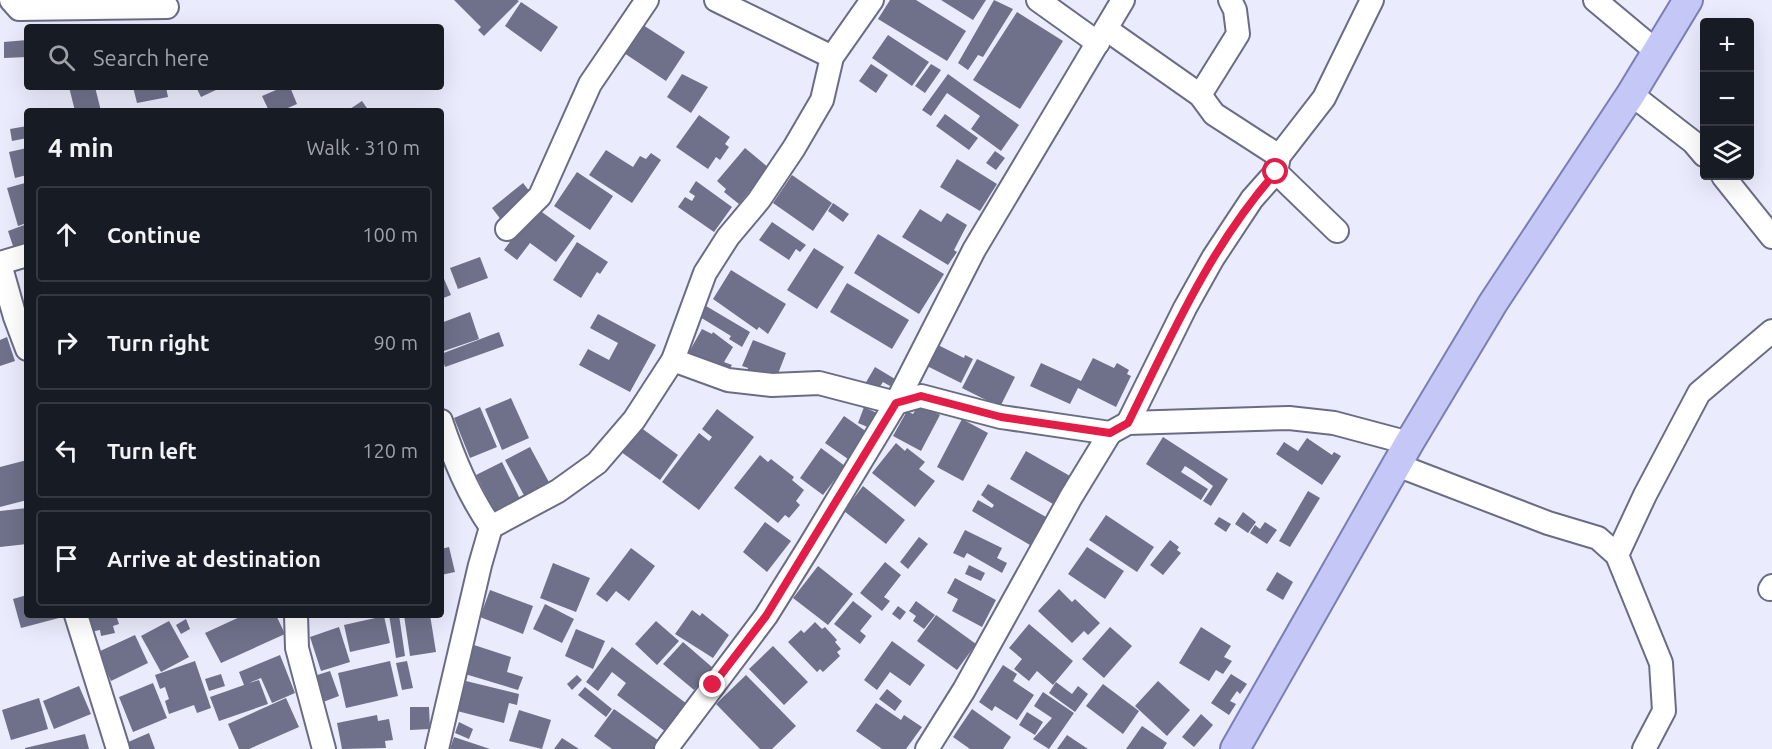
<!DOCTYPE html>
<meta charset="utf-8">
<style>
:root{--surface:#171b24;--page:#242831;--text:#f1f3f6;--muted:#9ea1a6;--line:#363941}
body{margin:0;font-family:Ubuntu,sans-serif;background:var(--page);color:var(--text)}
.controls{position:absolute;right:18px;top:18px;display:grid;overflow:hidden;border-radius:6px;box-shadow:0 6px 24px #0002}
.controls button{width:54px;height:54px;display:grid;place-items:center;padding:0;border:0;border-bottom:2px solid var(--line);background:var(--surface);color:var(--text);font:30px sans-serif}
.stop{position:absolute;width:18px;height:18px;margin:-14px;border:4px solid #e11d48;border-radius:50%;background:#fff}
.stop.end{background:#e11d48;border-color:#fff;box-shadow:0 2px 6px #0008}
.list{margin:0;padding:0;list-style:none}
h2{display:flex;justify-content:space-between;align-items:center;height:78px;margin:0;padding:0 24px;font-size:26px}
h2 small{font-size:20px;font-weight:400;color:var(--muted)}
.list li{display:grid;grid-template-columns:39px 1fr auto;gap:18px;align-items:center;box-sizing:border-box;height:96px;margin:0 12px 12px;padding:0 12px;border:2px solid var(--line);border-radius:6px}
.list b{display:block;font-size:22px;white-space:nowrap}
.list em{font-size:20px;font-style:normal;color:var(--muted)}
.icon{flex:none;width:33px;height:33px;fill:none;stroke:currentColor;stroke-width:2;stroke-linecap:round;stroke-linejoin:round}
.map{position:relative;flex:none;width:1772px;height:749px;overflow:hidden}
.search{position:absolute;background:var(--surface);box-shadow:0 6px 24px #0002;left:24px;top:24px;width:420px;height:66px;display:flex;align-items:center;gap:15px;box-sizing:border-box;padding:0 21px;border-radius:6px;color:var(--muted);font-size:22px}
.panel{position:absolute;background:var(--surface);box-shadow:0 6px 24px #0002;left:24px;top:108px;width:420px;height:510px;border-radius:6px}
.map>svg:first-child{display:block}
</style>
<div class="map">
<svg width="1772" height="749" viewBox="0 0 1772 749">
<rect width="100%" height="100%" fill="#eaecfd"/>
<g fill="#6f718a">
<polygon points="454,0 517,0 519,1 484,36 478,30 481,27"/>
<polygon points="890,0 916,0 966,31 947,61 878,19"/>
<polygon points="941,0 986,0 973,20"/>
<polygon points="994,0 1013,9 983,57 978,55 968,70 958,63"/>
<polygon points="521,2 558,27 541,52 505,26"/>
<polygon points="1017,12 1063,41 1020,109 973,80"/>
<polygon points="643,25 685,52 666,81 624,53"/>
<polygon points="888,35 929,62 912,86 872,58"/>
<polygon points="27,40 27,57 4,58 4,42"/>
<polygon points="871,64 888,75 876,93 859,81"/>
<polygon points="931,64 941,70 925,93 915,86"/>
<polygon points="682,74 708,87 691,113 667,97"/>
<polygon points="948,74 1019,125 1001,151 971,129 980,116 947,93 931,116 922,110"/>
<polygon points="69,87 95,87 101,111 75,111"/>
<polygon points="133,87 166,87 168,97 137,103"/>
<polygon points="196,87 217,87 218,89 201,97"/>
<polygon points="283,87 290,87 297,104 281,111 269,111 262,96"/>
<polygon points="362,101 369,111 347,111"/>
<polygon points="945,114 978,138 969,150 936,126"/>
<polygon points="699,115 730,137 725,144 729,147 720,160 716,157 708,169 676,147"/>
<polygon points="27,126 27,138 12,141 10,129"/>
<polygon points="27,148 27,175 15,178 9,152"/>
<polygon points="745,148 769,168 739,204 724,192 726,189 717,181"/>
<polygon points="606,150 633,167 640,156 646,159 651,153 661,160 632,203 589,175"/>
<polygon points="995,151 1005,158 996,170 986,163"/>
<polygon points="957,159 997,184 980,211 940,187"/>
<polygon points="577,172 613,196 590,230 554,206"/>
<polygon points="792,175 832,203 813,231 773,203"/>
<polygon points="696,181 732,207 714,232 678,207 685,197 692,201 695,196 689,192"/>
<polygon points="25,183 27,223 18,226 7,188"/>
<polygon points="523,183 534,197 502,221 492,208"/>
<polygon points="833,203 849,214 843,222 828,211"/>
<polygon points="535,207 575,236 556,262 530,243 517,260 504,250"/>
<polygon points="920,209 941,222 947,213 967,225 954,250 957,252 948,265 902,237"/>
<polygon points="772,222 806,245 800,252 796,249 789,260 759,240"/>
<polygon points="27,224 27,248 15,252 8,231"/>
<polygon points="878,234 944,274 919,314 854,273"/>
<polygon points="577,242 608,262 600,274 597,272 581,298 553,280"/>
<polygon points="814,248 844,267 817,309 787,290"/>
<polygon points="480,257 488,278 458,289 450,268"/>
<polygon points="731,270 786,304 768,334 759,327 757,330 713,299"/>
<polygon points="441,272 451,295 441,299"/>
<polygon points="847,283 909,320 892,349 830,312"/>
<polygon points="706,306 750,332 742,347 729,339 731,336 700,317"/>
<polygon points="470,312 479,339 441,352 441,323"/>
<polygon points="598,314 656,345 630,392 579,365 588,349 609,360 618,343 590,328"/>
<polygon points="702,329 712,334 713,332 733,347 724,362 732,365 727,373 689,352"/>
<polygon points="499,332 504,346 445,367 441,354"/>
<polygon points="7,337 15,361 0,366 0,340"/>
<polygon points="753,340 786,353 776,379 746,373 748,368 742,366"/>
<polygon points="932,342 964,358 965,355 973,359 961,383 921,363"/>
<polygon points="1093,358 1114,368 1117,363 1129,370 1127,374 1131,376 1116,407 1078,388 1070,404 1030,386 1041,363 1081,381"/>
<polygon points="977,359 1015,377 1000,407 962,388"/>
<polygon points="875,367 895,379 890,386 883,382 877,391 865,384"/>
<polygon points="511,398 529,438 502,450 485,409"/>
<polygon points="919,404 940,415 921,451 893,436 907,411 913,414"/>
<polygon points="480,407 497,447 470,458 454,418"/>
<polygon points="864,407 877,413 870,428 858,423"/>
<polygon points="717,409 754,437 699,510 662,482 699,433 709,441 712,437 702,429"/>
<polygon points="844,416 867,432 848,459 825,443"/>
<polygon points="962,419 988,433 963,481 937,467"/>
<polygon points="636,424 678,455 660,480 617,449"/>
<polygon points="1163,437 1228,479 1211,506 1203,501 1213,486 1193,471 1185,466 1181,472 1208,489 1201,500 1146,464"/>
<polygon points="1307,438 1332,455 1334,452 1341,456 1322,485 1276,454 1284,442 1298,451"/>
<polygon points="896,443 905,451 907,448 925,462 919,469 935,481 915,507 872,473"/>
<polygon points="530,447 551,486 526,499 505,460"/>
<polygon points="821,448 845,466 823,495 800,478"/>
<polygon points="1026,451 1070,476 1053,504 1010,479"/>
<polygon points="760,455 768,462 771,459 794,477 792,480 804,490 796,501 800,505 789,518 785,515 778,523 734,488"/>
<polygon points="27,460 27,500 0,507 0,467"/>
<polygon points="502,462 521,501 495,513 476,475"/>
<polygon points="988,484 1046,517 1030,545 972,511 978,500 992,508 994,505 981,495"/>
<polygon points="863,486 905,520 886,544 844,511"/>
<polygon points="1308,491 1320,498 1290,547 1279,541"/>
<polygon points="27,508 27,544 0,547 0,511"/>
<polygon points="1243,512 1256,522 1248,533 1235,524"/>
<polygon points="1106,515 1154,547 1137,572 1089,540"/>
<polygon points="1219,517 1231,524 1226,532 1214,524"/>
<polygon points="765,522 791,541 767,572 743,552"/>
<polygon points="1265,522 1277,530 1267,544 1250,533 1255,525 1260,529"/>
<polygon points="965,530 1002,548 997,558 1007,563 1002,573 967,553 964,558 953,553"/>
<polygon points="919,537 928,544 908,569 900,562"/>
<polygon points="1170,540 1179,547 1177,550 1181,553 1163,575 1150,565"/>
<polygon points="449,547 455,572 441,575 441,549"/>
<polygon points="1087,547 1124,571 1105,599 1068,574"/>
<polygon points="631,548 655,566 629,601 616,591 607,602 596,594"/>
<polygon points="885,562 901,575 884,597 890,601 882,611 860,593"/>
<polygon points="553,563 590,578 576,612 540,598"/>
<polygon points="969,565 985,573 981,581 965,574"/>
<polygon points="818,566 853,594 828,625 793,598"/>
<polygon points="1277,572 1293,582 1283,600 1266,590"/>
<polygon points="955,578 996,600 982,627 952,611 958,599 947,593"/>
<polygon points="1059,589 1072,602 1075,599 1100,623 1088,635 1084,631 1072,643 1038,611"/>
<polygon points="490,590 533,606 523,634 480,617"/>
<polygon points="27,595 27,615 58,615 59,618 21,628 13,599"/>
<polygon points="853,601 872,616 860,631 866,636 860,644 834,624"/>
<polygon points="916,601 935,615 924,629 913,621 916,616 909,611"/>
<polygon points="545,604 574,619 562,643 533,629"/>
<polygon points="898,606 906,612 900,620 892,614"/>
<polygon points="692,610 700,616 702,613 729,635 713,658 675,634"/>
<polygon points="85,615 116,615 119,624 113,626 115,633 101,636 100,630 90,632"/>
<polygon points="244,615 276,615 285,634 221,663 205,633"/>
<polygon points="389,615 399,615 405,656 396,658"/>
<polygon points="404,615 430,615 436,652 410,656"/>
<polygon points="936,615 976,644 957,670 917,641"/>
<polygon points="384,616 390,643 350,652 344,625"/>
<polygon points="186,619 190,629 181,634 176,625"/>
<polygon points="169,621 189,657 161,672 141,636"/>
<polygon points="656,621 679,641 657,665 635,644"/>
<polygon points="815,622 822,629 825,627 837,640 835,642 841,649 837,652 840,656 823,672 820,669 817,672 788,642 801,630 804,633"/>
<polygon points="1029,624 1073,661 1053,685 1037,671 1029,681 1014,669 1022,659 1009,648"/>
<polygon points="339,627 350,662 321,671 310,637"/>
<polygon points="1110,627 1132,646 1104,678 1082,659"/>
<polygon points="1201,627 1231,646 1224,657 1232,661 1223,674 1216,670 1209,681 1179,663"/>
<polygon points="576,629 605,641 593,669 565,656"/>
<polygon points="135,635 148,663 111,681 98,652"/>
<polygon points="892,641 925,665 910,686 890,672 877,690 864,680"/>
<polygon points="683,642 713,668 694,690 663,664"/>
<polygon points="474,645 511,657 507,672 523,677 518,690 465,674"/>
<polygon points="773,646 808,682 784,705 749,669"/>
<polygon points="612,647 687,704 666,732 617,695 626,683 612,672 598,691 586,682"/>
<polygon points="280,655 295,693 272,703 261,678 249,683 259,680 268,704 219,721 210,697 244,685 239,672"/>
<polygon points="195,661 211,708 197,713 194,705 169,714 165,701 169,699 165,687 160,689 155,675"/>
<polygon points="390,661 398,696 346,708 338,673"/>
<polygon points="407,661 413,688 402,690 396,663"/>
<polygon points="1003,665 1017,674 1013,681 1034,695 1017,720 995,706 992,711 979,702"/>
<polygon points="330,671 339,696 323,702 314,676"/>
<polygon points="221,674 225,686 209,691 205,679"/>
<polygon points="1231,674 1247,684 1240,694 1237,691 1230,701 1236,704 1229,715 1211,703"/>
<polygon points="577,675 582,680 572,690 567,684"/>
<polygon points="746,675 796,726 772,749 760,749 716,704"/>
<polygon points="466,681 519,694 517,705 509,703 504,723 457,711"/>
<polygon points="1158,681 1190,710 1167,736 1135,706"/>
<polygon points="1056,682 1072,694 1078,686 1088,694 1075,712 1049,693"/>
<polygon points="153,683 167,718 133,732 119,697"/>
<polygon points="1103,684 1139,711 1123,734 1086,706"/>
<polygon points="79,686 91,714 54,729 43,701"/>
<polygon points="585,687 612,709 606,717 578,695"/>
<polygon points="887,689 902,701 895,711 879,699"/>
<polygon points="1043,692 1074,713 1049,749 1033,739 1052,718 1034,706"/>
<polygon points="39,698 48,729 11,740 2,710"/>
<polygon points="286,698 299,727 249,749 239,749 228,724"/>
<polygon points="876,703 901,720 904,715 922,727 906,749 882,749 856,731"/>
<polygon points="410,707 429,707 430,729 410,730"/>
<polygon points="614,709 659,741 653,749 612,749 594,736"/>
<polygon points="972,709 1011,737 1003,749 970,749 953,737"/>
<polygon points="519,710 551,720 542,749 509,741"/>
<polygon points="1027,712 1043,722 1035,735 1019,725"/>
<polygon points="1201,714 1213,725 1194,747 1182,737"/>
<polygon points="377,715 378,721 389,719 393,740 385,741 386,748 342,749 337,723"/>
<polygon points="459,722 473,729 469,739 455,733"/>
<polygon points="1142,726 1167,743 1163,749 1126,749"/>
<polygon points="149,733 155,749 120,749 119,746"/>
<polygon points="85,734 89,749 25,749 25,748"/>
<polygon points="1067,735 1088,749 1057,749"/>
<polygon points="454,737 490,749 450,749"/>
<polygon points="562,738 579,749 554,749"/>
</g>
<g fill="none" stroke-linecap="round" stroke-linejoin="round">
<g stroke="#6a6c85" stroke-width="26">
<g id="minor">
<polyline points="11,0 19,9 167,7"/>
<polyline points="716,0 832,57"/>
<polyline points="1038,0 1098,43"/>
<polyline points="1595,0 1656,51"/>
<polyline points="1106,29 1200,95 1214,114 1279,156"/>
<polyline points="1631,94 1693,142 1704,155"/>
<polyline points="1200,95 1238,34 1235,10 1230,0"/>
<polyline points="1276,172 1337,231"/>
<polyline points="1723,176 1772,237"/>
<polyline points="507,229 540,196 590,84 647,0"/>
<polyline points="0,263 27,255"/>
<polyline points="0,264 15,317 27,349"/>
<polyline points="673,360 728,380 772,385 819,383 896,403 921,396 1001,417 1110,433 1128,423 1289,418 1334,423 1409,443"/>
<path d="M441 421C454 459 468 494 491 527"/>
<polyline points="1128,423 1185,308 1213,258 1252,199 1276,172 1279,156 1324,98 1372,0"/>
<polyline points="1397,465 1548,523 1598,538 1617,555 1661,663 1664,711 1644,749"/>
<polyline points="1617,555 1645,495 1699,393 1772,331"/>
<polyline points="1770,589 1772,586"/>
<polyline points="76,615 118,749"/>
<polyline points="296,615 297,648 324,749"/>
<polyline points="437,749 480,565 491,527 558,491 597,463 634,420 673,360 705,273 728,237 759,200 794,148 822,100 832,57 872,0"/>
<polyline points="666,749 766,616 809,547 896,403 974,250 1123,0"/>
<polyline points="927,749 964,690 1071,497 1110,433"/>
</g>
</g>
<g stroke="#7b7eb4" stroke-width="32">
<polyline id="major" points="1235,749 1409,443 1493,303 1631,94 1688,0"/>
</g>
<use href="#minor" stroke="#fff" stroke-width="22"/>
<use href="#major" stroke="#c5c8f6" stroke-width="28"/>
</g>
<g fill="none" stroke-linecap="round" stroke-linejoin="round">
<path stroke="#e11d48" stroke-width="8" d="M713 685 766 616 896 403 921 396 1001 417 1110 433 1128 423C1171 336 1211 245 1276 172"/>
</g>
</svg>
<div class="controls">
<button>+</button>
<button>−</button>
<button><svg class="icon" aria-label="layers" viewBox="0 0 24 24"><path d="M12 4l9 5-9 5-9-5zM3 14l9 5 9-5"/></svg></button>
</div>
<div class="stop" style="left:1276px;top:172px"></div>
<div class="stop end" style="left:713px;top:685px"></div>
<div class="search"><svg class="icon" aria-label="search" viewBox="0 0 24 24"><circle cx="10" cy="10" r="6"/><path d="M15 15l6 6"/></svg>Search here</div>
<section class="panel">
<h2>4 min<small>Walk · 310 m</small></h2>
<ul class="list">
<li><svg class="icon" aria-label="ahead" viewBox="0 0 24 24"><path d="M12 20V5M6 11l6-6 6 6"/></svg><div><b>Continue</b></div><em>100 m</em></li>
<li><svg class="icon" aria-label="right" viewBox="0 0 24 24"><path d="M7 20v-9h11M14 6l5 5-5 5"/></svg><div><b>Turn right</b></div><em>90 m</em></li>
<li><svg class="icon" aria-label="left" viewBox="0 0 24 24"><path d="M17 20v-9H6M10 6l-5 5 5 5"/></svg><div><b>Turn left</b></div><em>120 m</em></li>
<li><svg class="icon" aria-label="arrive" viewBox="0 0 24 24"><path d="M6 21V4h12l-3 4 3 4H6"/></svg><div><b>Arrive at destination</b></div></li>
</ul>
</section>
</div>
